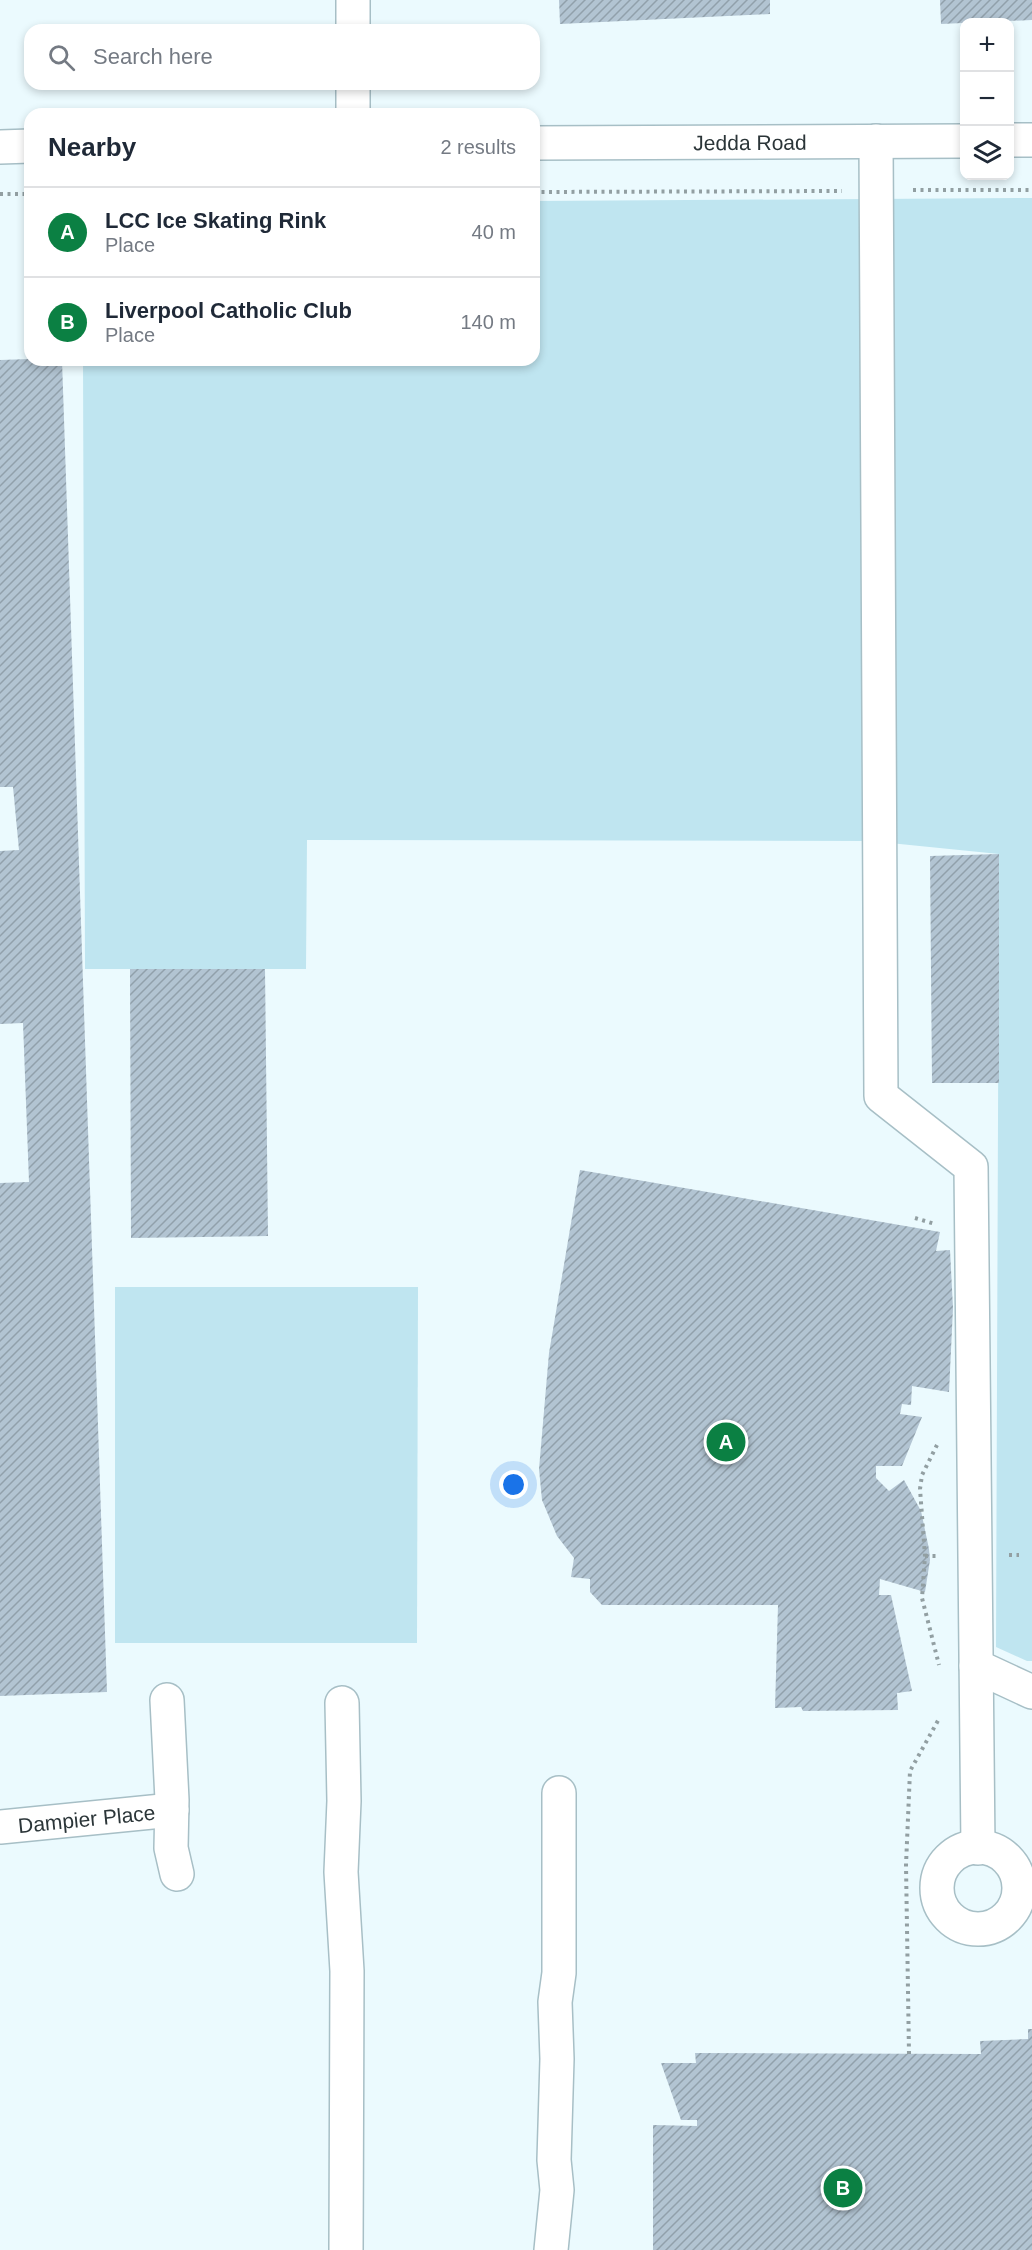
<!DOCTYPE html>
<meta charset="utf-8">
<style>
:root{--surface:#fff;--page:#f6f6f7;--text:#1f2937;--muted:#747a83;--line:#e0e1e3;--accent:#0b8043}
body{margin:0;font-family:Arial,sans-serif;background:var(--page);color:var(--text)}
.controls{position:absolute;right:18px;top:18px;display:grid;overflow:hidden;border-radius:12px;box-shadow:0 3px 9px #0003}
.controls button{width:54px;height:54px;display:grid;place-items:center;padding:0;border:0;border-bottom:2px solid var(--line);background:var(--surface);color:var(--text);font:30px sans-serif}
.you{position:absolute;left:514px;top:1485px;width:21px;height:21px;margin:-15px;border:4px solid #fff;border-radius:50%;background:#1a73e8;box-shadow:0 0 0 9px #1a73e833}
.badge{display:grid;place-items:center;width:39px;height:39px;border-radius:50%;background:var(--accent);color:#fff;font-size:20px;font-weight:700}
.pin{position:absolute;translate:-50% -50%;border:3px solid #fff;box-shadow:0 2px 6px #0006}
.list{margin:0;padding:0;list-style:none}
h2{display:flex;justify-content:space-between;align-items:center;height:78px;margin:0;padding:0 24px;font-size:26px}
h2 small{font-size:20px;font-weight:400;color:var(--muted)}
.list li{display:grid;grid-template-columns:39px 1fr auto;gap:18px;align-items:center;box-sizing:border-box;height:90px;padding:0 24px;border-top:2px solid var(--line)}
.list b{display:block;font-size:22px;white-space:nowrap}
.list p{margin:0;font-size:20px;white-space:nowrap;color:var(--muted)}
.list em{font-size:20px;font-style:normal;color:var(--muted)}
.icon{flex:none;width:33px;height:33px;fill:none;stroke:currentColor;stroke-width:2;stroke-linecap:round;stroke-linejoin:round}
.map{position:relative;flex:none;width:1032px;height:2250px;overflow:hidden}
.search{position:absolute;background:var(--surface);box-shadow:0 3px 9px #0003;left:24px;top:24px;width:516px;height:66px;display:flex;align-items:center;gap:15px;box-sizing:border-box;padding:0 21px;border-radius:18px;color:var(--muted);font-size:22px}
.panel{position:absolute;background:var(--surface);box-shadow:0 3px 9px #0003;left:24px;top:108px;width:516px;height:258px;border-radius:18px}
.map>svg:first-child{display:block}
</style>
<div class="map">
<svg width="1032" height="2250" viewBox="0 0 1032 2250">
<defs>
<pattern id="building-hatch" width="6" height="6" patternUnits="userSpaceOnUse" patternTransform="scale(1.5)"><rect width="6" height="6" fill="#b2c4d2"/><path d="M-1 1l2-2M0 6l6-6M5 7l2-2" fill="none" stroke="#91a0ab"/></pattern>
</defs>
<rect width="100%" height="100%" fill="#ebfafe"/>
<g fill="#bfe5f0">
<polygon points="1032,198 1032,1661 1027,1661 996,1647 999,854 870,841 307,840 306,969 85,969 83,360 534,360 534,201"/>
<polygon points="115,1287 418,1287 417,1643 115,1643"/>
</g>
<g fill="url(#building-hatch)">
<polygon points="559,0 770,0 770,14 560,24"/>
<polygon points="940,0 1032,0 1032,20 941,24"/>
<polygon points="30,359 62,360 107,1692 0,1696 0,1183 29,1182 23,1023 0,1024 0,851 19,850 13,787 0,787 0,360"/>
<polygon points="999,854 999,1083 932,1083 930,856"/>
<polygon points="130,969 265,969 268,1236 131,1238"/>
<polygon points="580,1170 940,1232 936,1251 950,1250 953,1308 949,1392 912,1386 911,1405 902,1404 900,1414 922,1417 902,1466 876,1466 876,1478 889,1491 904,1480 921,1511 929,1549 930,1560 925,1592 880,1579 879,1595 891,1595 912,1691 897,1693 898,1710 803,1711 801,1707 775,1708 778,1605 602,1605 590,1592 590,1579 571,1577 574,1558 557,1536 542,1500 539,1469 549,1353"/>
<polygon points="1028,2029 1032,2029 1032,2250 653,2250 653,2125 697,2126 697,2120 681,2120 661,2063 696,2063 695,2053 981,2054 980,2041 1028,2039"/>
</g>
<g fill="none" stroke-linecap="round" stroke-linejoin="round">
<g stroke="#a7bfc6" stroke-width="36">
<g id="minor">
<polyline points="353,0 353,30"/>
<polyline points="353,84 353,114"/>
<polyline points="1010,140 1032,140"/>
<polyline points="876,141 881,1096 971,1167 978,1848"/>
<path id="s1" d="M534 143 964 141"/>
<polyline points="0,147 30,146"/>
<polyline points="976,1666 1032,1692"/>
<polyline points="167,1700 172,1800 171,1848 177,1874"/>
<polyline points="342,1703 344,1801 341,1872 347,1971 346,2250"/>
<path id="s2" d="M0 1827 172 1810"/>
<circle cx="978" cy="1888" r="41"/>
<polyline points="551,2250 557,2190 554,2160 557,2059 555,2002 559,1973 559,1793"/>
</g>
</g>
<g stroke="#929fa2" stroke-width="4" stroke-dasharray="3 4.5" stroke-linecap="butt">
<polyline points="913,190 1032,190"/>
<polyline points="534,192 842,191"/>
<polyline points="0,194 30,194"/>
<polyline points="915,1218 935,1224"/>
<polyline points="937,1445 922,1475 920,1489 925,1556 922,1598 939,1665"/>
<polyline points="1009,1555 1019,1555"/>
<polyline points="925,1556 939,1556"/>
<polyline points="909,2054 906,1865 910,1771 940,1717"/>
</g>
<use href="#minor" stroke="#fff" stroke-width="33"/>
</g>
<g text-anchor="middle" dominant-baseline="central" stroke-width="6" stroke-linejoin="round" paint-order="stroke">
<g font-size="21" fill="#2b3538" stroke="#fff">
<text stroke="none"><textPath href="#s1" startOffset="216">Jedda Road</textPath></text>
<text stroke="none"><textPath href="#s2" startOffset="87">Dampier Place</textPath></text>
</g>
</g>
</svg>
<div class="controls">
<button>+</button>
<button>−</button>
<button><svg class="icon" aria-label="layers" viewBox="0 0 24 24"><path d="M12 4l9 5-9 5-9-5zM3 14l9 5 9-5"/></svg></button>
</div>
<div class="you"></div>
<div class="pin badge" style="left:726px;top:1442px">A</div>
<div class="pin badge" style="left:843px;top:2188px">B</div>
<div class="search"><svg class="icon" aria-label="search" viewBox="0 0 24 24"><circle cx="10" cy="10" r="6"/><path d="M15 15l6 6"/></svg>Search here</div>
<section class="panel">
<h2>Nearby<small>2 results</small></h2>
<ul class="list">
<li><span class="badge">A</span><div><b>LCC Ice Skating Rink</b><p>Place</p></div><em>40 m</em></li>
<li><span class="badge">B</span><div><b>Liverpool Catholic Club</b><p>Place</p></div><em>140 m</em></li>
</ul>
</section>
</div>
